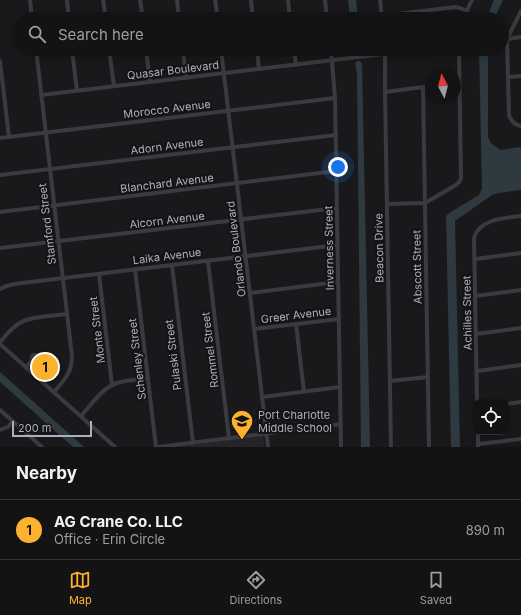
<!DOCTYPE html>
<meta charset="utf-8">
<style>
:root{--surface:#131314;--page:#202022;--text:#f1f3f6;--muted:#9d9ea0;--line:#323234;--accent:#fdb22f}
body{margin:0;font-family:Inter,sans-serif;background:var(--page);color:var(--text)}
.controls{position:absolute;right:12px;bottom:12px;display:grid;overflow:hidden;border-radius:8px;box-shadow:0 2px 10px #0003}
.controls button{width:36px;height:36px;display:grid;place-items:center;padding:0;border:0;border-bottom:1px solid var(--line);background:var(--surface);color:var(--text);font:20px sans-serif}
.compass{position:absolute;left:425px;top:68px;width:36px;height:36px;border-radius:50%;background:var(--surface);box-shadow:0 2px 10px #0003;rotate:353deg}
.scale{position:absolute;left:12px;bottom:10px;width:80px;box-sizing:border-box;padding-left:4px;border:2px solid #aab0bc;border-top:0;font-size:11px;line-height:14px;white-space:nowrap;color:#aab0bc;-webkit-text-stroke:3px #141416;paint-order:stroke}
.you{position:absolute;left:338px;top:167px;width:14px;height:14px;margin:-10px;border:3px solid #fff;border-radius:50%;background:#1a73e8;box-shadow:0 0 0 6px #1a73e833}
.badge{display:grid;place-items:center;width:26px;height:26px;border-radius:50%;background:var(--accent);color:#111;font-size:13px;font-weight:700}
.pin{position:absolute;translate:-50% -50%;border:2px solid #fff;box-shadow:0 1px 4px #0006}
.list{margin:0;padding:0;list-style:none}
h2{display:flex;justify-content:space-between;align-items:center;height:52px;margin:0;padding:0 16px;font-size:17px}
h2 small{font-size:13px;font-weight:400;color:var(--muted)}
.list li{display:grid;grid-template-columns:26px 1fr auto;gap:12px;align-items:center;box-sizing:border-box;height:60px;padding:0 16px;border-top:1px solid var(--line)}
.list b{display:block;font-size:15px;white-space:nowrap}
.list p{margin:0;font-size:13px;white-space:nowrap;color:var(--muted)}
.list em{font-size:13px;font-style:normal;color:var(--muted)}
.icon{flex:none;width:22px;height:22px;fill:none;stroke:currentColor;stroke-width:2;stroke-linecap:round;stroke-linejoin:round}
.map{position:relative;flex:none;width:521px;height:447px;overflow:hidden}
.search{position:absolute;background:var(--surface);box-shadow:0 2px 10px #0003;left:12px;right:12px;top:12px;height:44px;display:flex;align-items:center;gap:10px;box-sizing:border-box;padding:0 14px;border-radius:22px;color:var(--muted);font-size:15px}
.sheet{height:112px;background:var(--surface)}
nav{display:flex;justify-content:space-around;align-items:center;box-sizing:border-box;height:56px;border-top:1px solid var(--line);background:var(--surface);font-size:11px;color:var(--muted)}
nav a{display:grid;justify-items:center;gap:2px}
nav .on{color:var(--accent)}
.map>svg:first-child{display:block}
</style>
<div class="map">
<svg width="521" height="447" viewBox="0 0 521 447">
<rect width="100%" height="100%" fill="#19191b"/>
<polygon fill="#252528" points="263,435 264,447 176,447"/>
<g fill="#2e3940">
<polygon points="348,0 356,0 358,19 350,19"/>
<polygon points="494,0 503,0 494,19 486,19"/>
<polygon points="479,49 488,50 488,137 491,143 500,150 521,147 521,190 499,193 492,195 455,221 460,447 451,447 446,216 449,213 479,195 482,188"/>
<polygon points="357,61 360,61 362,63 370,447 361,447 357,74 355,63"/>
<polygon points="0,372 84,447 73,447 0,382"/>
</g>
<g fill="none" stroke-linecap="round" stroke-linejoin="round">
<g stroke="#393b40" stroke-width="4">
<polyline points="30,0 32,19"/>
<polyline points="67,0 69,19"/>
<polyline points="103,0 106,19"/>
<polyline points="140,0 143,19"/>
<polyline points="177,0 179,19"/>
<polyline points="215,0 218,19"/>
<polyline points="251,0 253,19"/>
<polyline points="288,0 290,19"/>
<polyline points="325,0 327,19"/>
<polyline points="380,0 382,19"/>
<path d="M521 11 507 39 509 115C511 121 514 125 521 126"/>
<polyline points="381,16 455,7 460,8 467,11"/>
<polyline points="463,19 472,0"/>
<polyline points="502,40 521,37"/>
<path d="M36 49 72 356C72 373 64 380 54 392"/>
<polyline points="72,49 77,91"/>
<polyline points="109,49 114,86"/>
<polyline points="146,49 150,82"/>
<polyline points="183,49 186,78"/>
<polyline points="221,49 268,447"/>
<polyline points="257,49 259,69"/>
<polyline points="294,49 296,65"/>
<polyline points="331,49 335,98 341,447"/>
<polyline points="385,49 385,92 391,447"/>
<polyline points="0,61 9,137"/>
<polyline points="508,77 521,76"/>
<polyline points="423,87 429,447"/>
<polyline points="385,92 431,86"/>
<polyline points="41,95 426,49"/>
<polyline points="0,138 335,98"/>
<polyline points="0,175 336,135"/>
<polyline points="387,204 425,203 456,185 459,182 461,179 459,49"/>
<polyline points="0,212 336,171"/>
<polyline points="0,248 337,208"/>
<polyline points="475,259 521,253"/>
<polyline points="208,261 229,438"/>
<polyline points="172,265 193,443"/>
<polyline points="135,269 156,447"/>
<polyline points="99,274 112,385"/>
<polyline points="0,289 4,287 14,284 338,245"/>
<polyline points="250,293 338,282"/>
<polyline points="475,296 521,290"/>
<polyline points="296,324 304,392"/>
<polyline points="254,329 339,319"/>
<polyline points="476,334 521,328"/>
<path d="M0 342C5 336 11 329 18 324 30 316 52 316 67 314"/>
<polyline points="0,344 115,447"/>
<polyline points="26,368 32,360 37,360 38,358 37,355 34,355 32,356 32,360"/>
<polyline points="477,371 521,365"/>
<polyline points="390,381 428,377"/>
<polyline points="262,397 340,387"/>
<path d="M477 402 474 238C479 219 505 218 521 216"/>
<polyline points="506,404 521,402"/>
<polyline points="0,410 42,447"/>
<path d="M81 416C91 405 102 388 117 383 127 380 138 380 148 378"/>
<polyline points="0,430 8,427 13,421"/>
<polyline points="478,432 478,447"/>
<polyline points="478,444 521,439"/>
<polyline points="158,447 341,424"/>
</g>
</g>
<defs>
<g id="school-pin" transform="scale(1.15)"><path d="M0 17L-7.5 6A9.5 9.5 0 1 1 7.5 6Z" fill="#fdb22f" stroke="#141416"/><path d="M0-5L7-2L0 1L-7-2ZM-4 1L0 2.5L4 1V4Q0 6-4 4Z" fill="#111"/></g>
</defs>
<g fill-rule="evenodd">
<use href="#school-pin" x="242" y="421"/>
</g>
<g text-anchor="middle" dominant-baseline="central" stroke-width="4" stroke-linejoin="round" paint-order="stroke">
<g font-size="11" fill="#aab0bc" stroke="#141416">
<text transform="translate(173 70) rotate(-7)">Quasar Boulevard</text>
<text transform="translate(167 109) rotate(-7)">Morocco Avenue</text>
<text transform="translate(167 146) rotate(-7)">Adorn Avenue</text>
<text transform="translate(167 183) rotate(-7)">Blanchard Avenue</text>
<text transform="translate(167 220) rotate(-7)">Alcorn Avenue</text>
<text transform="translate(47 224) rotate(-97)">Stamford Street</text>
<text transform="translate(329 248) rotate(-91)">Inverness Street</text>
<text transform="translate(379 248) rotate(-91)">Beacon Drive</text>
<text transform="translate(236 249) rotate(-97)">Orlando Boulevard</text>
<text transform="translate(167 256) rotate(-7)">Laika Avenue</text>
<text transform="translate(417 267) rotate(-91)">Abscott Street</text>
<text transform="translate(467 313) rotate(-91)">Achilles Street</text>
<text transform="translate(296 315) rotate(-7)">Greer Avenue</text>
<text transform="translate(97 330) rotate(-97)">Monte Street</text>
<text transform="translate(210 350) rotate(-97)">Rommel Street</text>
<text transform="translate(173 355) rotate(-97)">Pulaski Street</text>
<text transform="translate(137 359) rotate(-97)">Schenley Street</text>
</g>
<g font-size="11" fill="#aab0bc" stroke="#141416" text-anchor="start">
<text x="258" y="415">Port Charlotte<tspan x="258" dy="13">Middle School</tspan></text>
</g>
</g>
</svg>
<div class="controls">
<button><svg class="icon" aria-label="locate" viewBox="0 0 24 24"><circle cx="12" cy="12" r="6"/><path d="M12 2v4M12 18v4M2 12h4M18 12h4"/></svg></button>
</div>
<svg class="compass" viewBox="-18 -18 36 36"><path d="M0-13l5 13h-10z" fill="#e53935"/><path d="M0 13l5-13h-10z" fill="#9d9ea0"/></svg>
<div class="scale">200 m</div>
<div class="you"></div>
<div class="pin badge" style="left:45px;top:367px">1</div>
<div class="search"><svg class="icon" aria-label="search" viewBox="0 0 24 24"><circle cx="10" cy="10" r="6"/><path d="M15 15l6 6"/></svg>Search here</div>
</div>
<section class="sheet">
<h2>Nearby<small></small></h2>
<ul class="list">
<li><span class="badge">1</span><div><b>AG Crane Co. LLC</b><p>Office · Erin Circle</p></div><em>890 m</em></li>
</ul>
</section>
<nav>
<a class="on"><svg class="icon" aria-label="map" viewBox="0 0 24 24"><path d="M3 6l6-2 6 2 6-2v14l-6 2-6-2-6 2zM9 4v14M15 6v14"/></svg>Map</a>
<a><svg class="icon" aria-label="directions" viewBox="0 0 24 24"><path d="M12 3l9 9-9 9-9-9zM9 14v-3h6M13 9l2 2-2 2"/></svg>Directions</a>
<a><svg class="icon" aria-label="saved" viewBox="0 0 24 24"><path d="M7 4h10v16l-5-4-5 4z"/></svg>Saved</a>
</nav>
